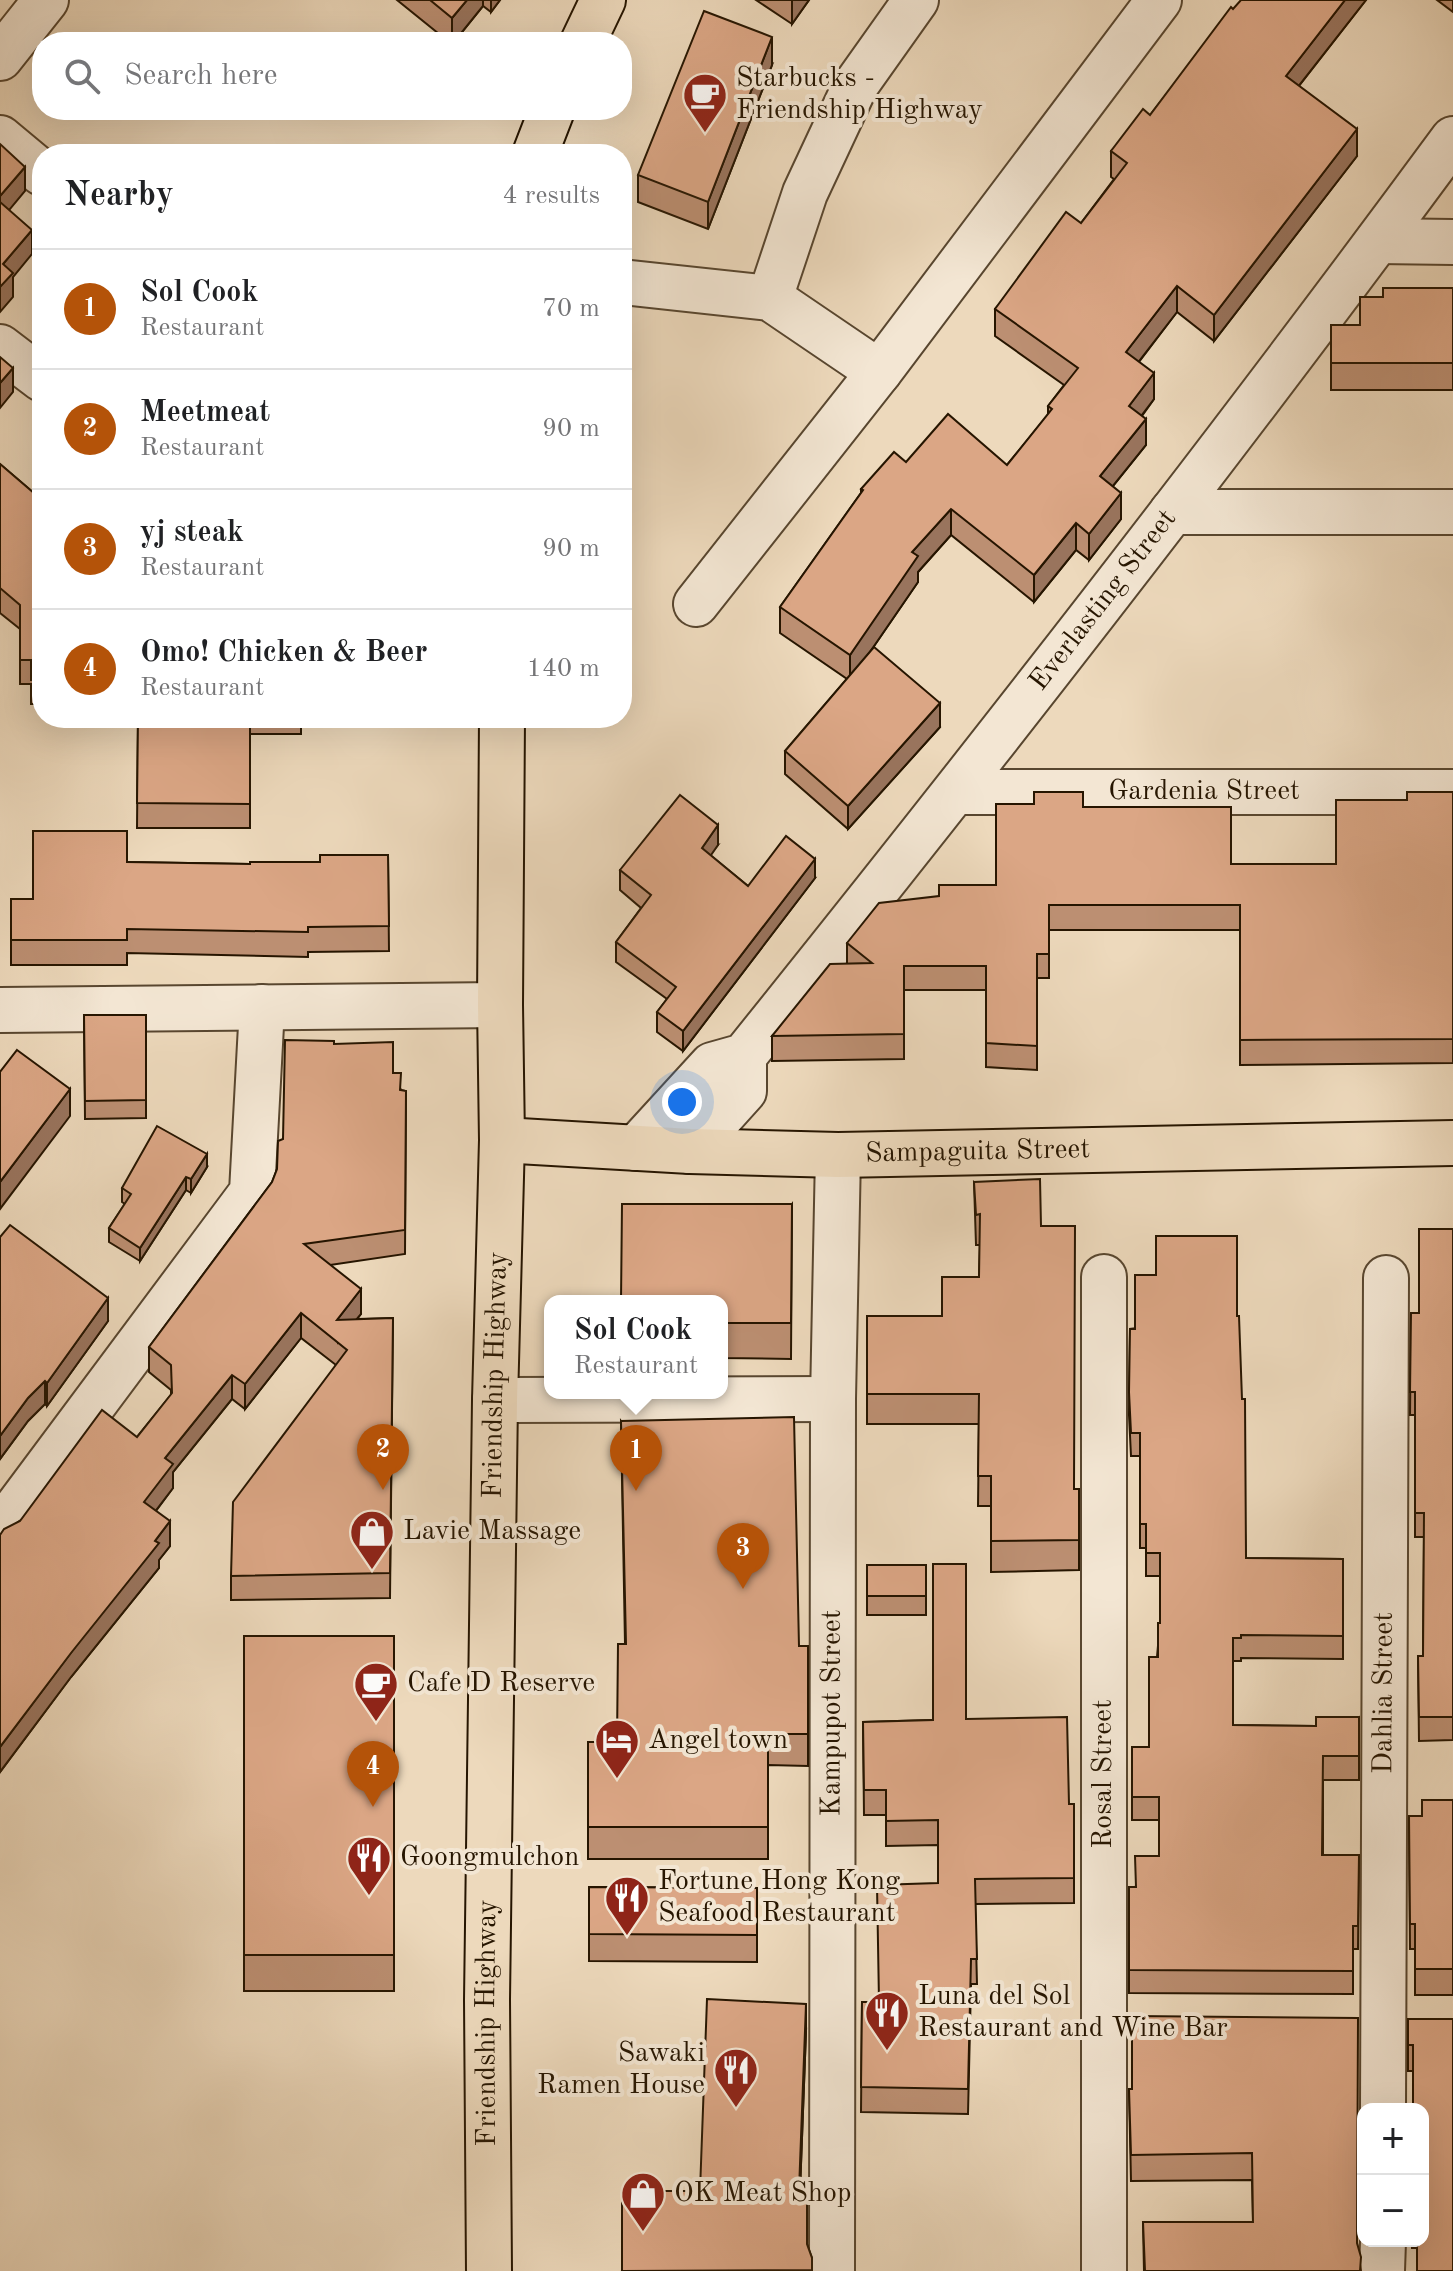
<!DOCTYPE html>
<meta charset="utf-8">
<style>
:root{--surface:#fff;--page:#f2f2f2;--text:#202124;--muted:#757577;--line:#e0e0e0;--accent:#b45309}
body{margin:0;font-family:"Old Standard TT",serif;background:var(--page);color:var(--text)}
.controls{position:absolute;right:24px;bottom:24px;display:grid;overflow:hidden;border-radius:16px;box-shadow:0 8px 32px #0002}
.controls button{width:72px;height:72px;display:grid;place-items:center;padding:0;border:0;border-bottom:2px solid var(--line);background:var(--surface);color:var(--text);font:40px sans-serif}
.you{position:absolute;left:682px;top:1102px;width:28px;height:28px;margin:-20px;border:6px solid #fff;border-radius:50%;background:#1a73e8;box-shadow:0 0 0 12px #1a73e833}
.badge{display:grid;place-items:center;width:52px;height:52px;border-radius:50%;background:var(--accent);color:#fff;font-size:26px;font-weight:700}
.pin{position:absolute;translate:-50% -66px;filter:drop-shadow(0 2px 4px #0008)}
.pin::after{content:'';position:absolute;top:42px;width:28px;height:24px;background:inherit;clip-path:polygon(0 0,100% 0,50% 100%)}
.popup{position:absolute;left:544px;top:1295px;width:184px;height:104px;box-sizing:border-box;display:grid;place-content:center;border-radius:16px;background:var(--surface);filter:drop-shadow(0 2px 6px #0005);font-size:26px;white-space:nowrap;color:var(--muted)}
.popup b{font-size:30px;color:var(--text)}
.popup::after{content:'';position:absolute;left:50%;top:100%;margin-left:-16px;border:16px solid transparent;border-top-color:var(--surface)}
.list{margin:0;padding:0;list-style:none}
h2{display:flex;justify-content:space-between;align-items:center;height:104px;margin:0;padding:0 32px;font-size:34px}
h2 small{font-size:26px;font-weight:400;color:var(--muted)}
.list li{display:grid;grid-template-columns:52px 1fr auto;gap:24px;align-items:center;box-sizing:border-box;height:120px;padding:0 32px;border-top:2px solid var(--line)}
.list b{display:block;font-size:30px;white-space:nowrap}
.list p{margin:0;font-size:26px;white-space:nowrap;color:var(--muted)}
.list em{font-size:26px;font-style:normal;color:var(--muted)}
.icon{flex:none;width:44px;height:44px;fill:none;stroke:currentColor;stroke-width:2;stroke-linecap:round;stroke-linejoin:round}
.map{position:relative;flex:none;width:1453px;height:2271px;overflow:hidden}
.search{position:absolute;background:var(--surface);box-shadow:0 8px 32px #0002;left:32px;top:32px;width:600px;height:88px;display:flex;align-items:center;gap:20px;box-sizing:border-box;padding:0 28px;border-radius:32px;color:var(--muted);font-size:30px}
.panel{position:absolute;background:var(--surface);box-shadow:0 8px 32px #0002;left:32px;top:144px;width:600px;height:584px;border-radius:32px}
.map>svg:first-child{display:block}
</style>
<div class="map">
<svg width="1453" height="2271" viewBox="0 0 1453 2271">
<rect width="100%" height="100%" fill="#edd9bc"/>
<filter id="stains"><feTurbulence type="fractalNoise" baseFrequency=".0025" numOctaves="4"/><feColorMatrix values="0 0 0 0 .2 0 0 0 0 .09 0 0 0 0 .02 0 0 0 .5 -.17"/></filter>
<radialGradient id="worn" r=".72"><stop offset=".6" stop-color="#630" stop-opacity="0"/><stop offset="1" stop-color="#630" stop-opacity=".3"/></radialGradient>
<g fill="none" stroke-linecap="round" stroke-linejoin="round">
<g stroke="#58462f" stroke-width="48">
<g id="minor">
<polyline points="0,58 46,0"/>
<polyline points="0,138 42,173"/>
<polyline points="1378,241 1453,242"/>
<polyline points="622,282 770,298 879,372"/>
<polyline points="770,298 805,193 855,86 916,0"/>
<polyline points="0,347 42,379"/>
<polyline points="1172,512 1453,512"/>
<polyline points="696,604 879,372 1159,0"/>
<path id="s1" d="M956 792H1453"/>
<polyline points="0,1010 500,1005"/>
<path id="s2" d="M636 1148 712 1065 744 1056C986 755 1224 450 1453 139"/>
<polyline points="690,1151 744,1091 744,1056"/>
<polyline points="495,1400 833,1399"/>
<polyline points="0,1530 252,1192 262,1007"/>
<path id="s3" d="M1383 2109 1386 1278"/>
<path id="s4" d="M832 2271 833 1399 838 1155"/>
<polyline points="1104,2271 1104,1277"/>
<polyline points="1382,2271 1383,2241"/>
</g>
</g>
<g stroke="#261500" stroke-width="48">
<g id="major">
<polyline points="583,42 603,0"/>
<polyline points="535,154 552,110"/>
<path id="s5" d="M502 1140 690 1151 838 1155 1453 1143"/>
<path id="s6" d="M489 2271 487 2000 495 1400 502 1140 500 1005 502 718"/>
</g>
</g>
<use href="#minor" stroke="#f3e6d3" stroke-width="44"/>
<use href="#major" stroke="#edd9bc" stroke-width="44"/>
</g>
<g fill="#bc8f72" stroke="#261500" stroke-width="2">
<polygon points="397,0 500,0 491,12 483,6 454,42 449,42"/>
<polygon points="756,0 809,0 792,24"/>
<polygon points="1366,0 1299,86 1357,156 1214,341 1177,312 1139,362 1154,399 1142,416 1146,445 1113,486 1121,519 1089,560 1076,550 1034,602 951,535 918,572 918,582 870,652 940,727 848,829 785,774 785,751 847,679 780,633 780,607 861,493 861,489 906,462 1007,465 1048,415 1048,406 1064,385 995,336 995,309 1081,223 1114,179 1111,177 1111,151 1150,115 1233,9"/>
<polygon points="1437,0 1453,0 1453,12"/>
<polygon points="772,65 708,229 638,202 638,175"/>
<polygon points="1453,288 1453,390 1331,390 1331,325 1360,325 1383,297"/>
<polygon points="0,464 42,500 42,704 31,704 31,684 20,684 20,629 0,613"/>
<polygon points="138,718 301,718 301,734 250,734 250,828 137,828"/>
<polygon points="1453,792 1453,1063 1240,1065 1240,930 1049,930 1049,978 1037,978 1037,1070 986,1067 986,990 904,990 904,1059 772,1061 772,1036 847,963 847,943 939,896 996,885 1083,807 1231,864 1336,864 1407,800"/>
<polygon points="718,845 710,855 748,886 815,878 683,1051 657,1032 657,1012 667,999 616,962 616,942 641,908 620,890 620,870"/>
<polygon points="388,855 389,951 308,952 308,957 127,953 127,965 11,965 11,899 33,899 127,862 250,864 320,862"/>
<polygon points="84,1015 146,1015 146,1118 85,1119"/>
<polygon points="334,1044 393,1073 401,1090 406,1091 405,1254 330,1265 361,1314 357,1319 393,1318 390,1598 231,1600 231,1576 336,1365 301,1338 245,1409 232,1399 173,1472 173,1488 156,1511 170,1546 159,1560 159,1568 71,1677 0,1772 0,1535 137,1437 171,1395 171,1390 149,1372 149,1347 272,1182 277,1169 283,1139"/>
<polygon points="207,1167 191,1193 186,1190 140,1261 109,1242 109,1228 125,1204 122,1202 122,1188"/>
<polygon points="974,1182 1041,1226 1074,1489 1079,1489 1079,1570 991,1572 991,1506 978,1506 979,1424 867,1424 867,1316 942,1316 979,1277 980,1245 976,1245"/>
<polygon points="792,1204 791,1359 722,1358 722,1301"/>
<polygon points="1453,1229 1453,1740 1419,1741 1418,1656 1423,1656 1424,1537 1415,1537 1415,1415 1410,1415 1411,1313 1419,1313"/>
<polygon points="0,1237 108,1321 47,1406 45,1404 28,1421 0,1459"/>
<polygon points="1237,1316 1246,1558 1343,1559 1343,1659 1241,1658 1241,1661 1233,1661 1233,1725 1316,1726 1359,1717 1359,1780 1323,1780 1323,1855 1359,1855 1358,1949 1353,1949 1353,1994 1129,1993 1129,1887 1135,1887 1159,1856 1159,1820 1132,1820 1132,1747 1149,1747 1160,1623 1160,1576 1146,1576 1146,1548 1140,1548 1140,1456 1131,1456 1129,1415 1130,1329"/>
<polygon points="621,1421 799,1646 808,1646 808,1766 768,1765 768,1859 588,1859 588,1742 617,1742 625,1644"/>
<rect x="867" y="1565" width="59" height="50"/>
<rect x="244" y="1636" width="150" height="355"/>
<polygon points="966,1719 1069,1804 1074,1878 1074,1903 975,1904 977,1984 971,1984 968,2114 861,2112 862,2002 878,2002 938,1883 938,1845 886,1846 886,1815 864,1815 863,1722"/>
<polygon points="1453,1800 1453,1995 1415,1995 1415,1949 1410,1949 1409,1816 1422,1816"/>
<polygon points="589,1887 757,1888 757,1962 589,1961"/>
<polygon points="1132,2016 1357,2244 1361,2271 1144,2271 1143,2222 1253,2222 1252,2180 1131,2181 1129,2089 1132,2089"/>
<polygon points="1408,2019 1453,2271 1417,2248 1412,2248 1412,2241 1423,2241 1413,2071 1408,2071"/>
<polygon points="806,2031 800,2191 807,2244 812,2258 812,2271 622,2271 700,2191"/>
</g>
<g fill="#99745d" stroke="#261500" stroke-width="2">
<polygon points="467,0 483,0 483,6 454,42 452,42 452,18"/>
<polygon points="491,0 500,0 491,12"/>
<polygon points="792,0 809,0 792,24"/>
<polygon points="1345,0 1366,0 1286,102 1286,76"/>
<polygon points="772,37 772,65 708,229 708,202"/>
<polygon points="1357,129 1357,156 1214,341 1214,315"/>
<polygon points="25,167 25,191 0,221 0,196"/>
<polygon points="32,230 32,254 13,277 13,297 0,312 0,287 3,264"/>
<polygon points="1177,286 1177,312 1126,378 1126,352"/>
<polygon points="13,368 13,392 0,408 0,383"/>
<polygon points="1154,373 1154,399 1129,432 1129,406"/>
<polygon points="1146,419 1146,445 1100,502 1100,476"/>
<polygon points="1121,493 1121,519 1089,560 1089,534"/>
<polygon points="951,509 951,535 918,572 918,582 850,681 850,655 912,552"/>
<polygon points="1076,523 1076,550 1034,602 1034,575"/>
<polygon points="940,703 940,727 848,829 848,806"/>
<polygon points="718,825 718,845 702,868 702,848"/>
<polygon points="815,859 815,878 683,1051 683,1031"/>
<polygon points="70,1089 70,1116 0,1209 0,1182"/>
<polygon points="207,1154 207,1167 191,1193 191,1179"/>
<polygon points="186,1177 186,1190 140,1261 140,1248"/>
<polygon points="361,1289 361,1314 338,1342 337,1320"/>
<polygon points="108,1298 108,1321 47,1406 47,1383"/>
<polygon points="301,1313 301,1338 245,1409 245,1384"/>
<polygon points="232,1375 232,1399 173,1472 173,1488 144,1526 144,1502 165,1458"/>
<polygon points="45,1381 45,1404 28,1421 0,1459 0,1436 28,1398"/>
<polygon points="170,1521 170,1546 159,1560 159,1568 71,1677 0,1772 0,1747"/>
<polygon points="806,2004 806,2031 799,2218 799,2191"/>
</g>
<g fill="#dba685" stroke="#261500" stroke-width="2">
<polygon points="430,0 467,0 452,18"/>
<polygon points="1241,0 1345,0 1286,76 1357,129 1214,315 1177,286 1126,352 1154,373 1129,406 1146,419 1100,476 1121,493 1089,534 1076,523 1034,575 951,509 912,552 918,556 850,655 780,607 863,490 861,489 894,452 906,462 948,414 1007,465 1052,409 1048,406 1078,368 995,309 1066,212 1081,223 1127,163 1111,151 1143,109 1150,115 1231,7 1233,9"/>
<polygon points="704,11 772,37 708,202 638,175"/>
<polygon points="0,144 25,167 0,196"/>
<polygon points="174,147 362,153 362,154 174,154"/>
<polygon points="0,202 32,230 3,264 13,273 0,287"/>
<polygon points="1383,288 1453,288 1453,363 1331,363 1331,325 1360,325 1360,297 1383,297"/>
<polygon points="0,357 13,368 0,383"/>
<polygon points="0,464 42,500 42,680 31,680 31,660 20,660 20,605 0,588"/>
<polygon points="874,647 940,703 848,806 785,751"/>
<polygon points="138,718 250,718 250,804 137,803"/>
<polygon points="1034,792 1083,792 1083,807 1231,807 1231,864 1336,864 1336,800 1407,800 1407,792 1453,792 1453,1039 1240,1040 1240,905 1049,905 1049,954 1037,954 1037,1046 986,1043 986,966 904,966 904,1034 772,1036 830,964 872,963 847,943 879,903 939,896 939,885 996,885 996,804 1034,804"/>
<polygon points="680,795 718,825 702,848 748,886 786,836 815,859 683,1031 657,1012 676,987 616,942 651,895 620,870"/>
<polygon points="33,831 127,831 127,862 250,864 250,862 320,862 320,855 388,855 389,926 308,927 308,932 127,929 127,940 11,940 11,899 33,899"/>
<polygon points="84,1015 146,1015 146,1100 85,1101"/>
<polygon points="285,1040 334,1041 334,1044 393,1042 393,1073 401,1073 400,1090 406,1091 405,1230 304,1244 361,1289 337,1320 393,1318 390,1573 231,1576 233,1502 347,1350 301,1313 245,1384 232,1375 165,1458 173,1464 144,1502 170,1521 155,1541 159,1543 71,1653 0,1747 0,1535 4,1529 20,1521 102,1410 137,1437 172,1393 171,1365 149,1347 272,1182 277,1169 278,1141 283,1139"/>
<polygon points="17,1050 70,1089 0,1182 0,1072"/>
<polygon points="157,1126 207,1154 191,1179 186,1177 140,1248 109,1228 131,1194 122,1188"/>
<polygon points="1040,1179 1041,1226 1075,1226 1074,1489 1079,1489 1079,1540 991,1541 991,1476 978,1476 979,1394 867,1394 867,1316 942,1316 942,1277 979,1277 980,1214 976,1215 974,1182"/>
<polygon points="622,1204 792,1204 791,1323 722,1323 722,1301 621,1301"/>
<polygon points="10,1225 108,1298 47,1383 45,1381 28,1398 0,1436 0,1237"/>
<polygon points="1419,1229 1453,1229 1453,1717 1419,1717 1418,1656 1423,1656 1424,1513 1415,1513 1415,1392 1410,1392 1411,1313 1419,1313"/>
<polygon points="1156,1236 1237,1236 1237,1316 1239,1316 1242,1399 1245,1399 1246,1558 1343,1559 1343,1636 1241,1635 1241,1638 1233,1638 1233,1725 1316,1726 1316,1717 1359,1717 1359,1756 1323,1756 1322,1855 1359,1855 1358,1926 1353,1926 1353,1971 1129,1970 1129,1887 1136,1887 1135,1856 1159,1856 1159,1797 1132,1797 1132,1747 1149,1747 1149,1657 1158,1657 1158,1623 1160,1623 1160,1553 1146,1553 1146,1524 1140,1524 1140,1433 1131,1433 1129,1392 1130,1329 1135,1329 1135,1275 1156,1275"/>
<polygon points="794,1417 799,1646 808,1646 808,1734 768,1734 768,1827 588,1827 588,1742 617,1742 618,1644 626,1644 621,1421"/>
<polygon points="933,1564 966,1564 966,1719 1067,1717 1069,1804 1074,1804 1074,1878 975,1879 977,1959 971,1959 968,2089 861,2087 862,2002 879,2002 877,1885 938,1883 938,1820 886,1821 886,1790 864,1790 863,1722 933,1720"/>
<rect x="867" y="1565" width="59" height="31"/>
<rect x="244" y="1636" width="150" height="319"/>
<polygon points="1422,1800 1453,1800 1453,1969 1415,1969 1415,1924 1410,1924 1409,1816 1422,1816"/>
<polygon points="589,1887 757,1888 757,1935 589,1934"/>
<polygon points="707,1999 806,2004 799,2191 807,2191 807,2244 812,2258 812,2270 622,2271 622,2191 700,2191"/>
<polygon points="1132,2016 1358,2018 1357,2243 1361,2257 1360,2271 1145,2271 1143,2222 1253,2222 1252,2153 1131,2155 1129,2089 1132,2089"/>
<polygon points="1408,2019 1453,2019 1453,2271 1417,2271 1417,2241 1423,2241 1423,2109 1413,2109 1413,2045 1408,2045"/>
</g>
<defs>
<g id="cafe-pin" transform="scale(2.3)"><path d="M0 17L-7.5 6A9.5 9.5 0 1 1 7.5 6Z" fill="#8f2418" stroke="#f3e6d3"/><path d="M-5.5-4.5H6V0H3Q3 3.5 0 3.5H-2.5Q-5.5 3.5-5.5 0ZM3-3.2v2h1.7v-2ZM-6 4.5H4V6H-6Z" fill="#fff"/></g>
<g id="shop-pin" transform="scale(2.3)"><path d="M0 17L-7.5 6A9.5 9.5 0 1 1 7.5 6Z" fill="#8f2418" stroke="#f3e6d3"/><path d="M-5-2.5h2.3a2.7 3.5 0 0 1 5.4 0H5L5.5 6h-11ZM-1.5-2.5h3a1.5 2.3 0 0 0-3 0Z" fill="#fff"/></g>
<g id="hotel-pin" transform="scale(2.3)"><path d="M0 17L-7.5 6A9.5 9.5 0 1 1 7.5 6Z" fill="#8f2418" stroke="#f3e6d3"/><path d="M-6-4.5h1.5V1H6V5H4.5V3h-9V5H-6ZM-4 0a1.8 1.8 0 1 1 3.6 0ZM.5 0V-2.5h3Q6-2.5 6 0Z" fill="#fff"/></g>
<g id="restaurant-pin" transform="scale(2.3)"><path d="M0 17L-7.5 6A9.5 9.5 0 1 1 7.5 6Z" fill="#8f2418" stroke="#f3e6d3"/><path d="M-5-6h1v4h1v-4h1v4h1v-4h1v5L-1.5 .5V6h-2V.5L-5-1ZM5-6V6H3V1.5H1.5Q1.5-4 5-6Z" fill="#fff"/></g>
</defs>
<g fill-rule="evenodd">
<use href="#cafe-pin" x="705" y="95"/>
<use href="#shop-pin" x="372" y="1532"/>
<use href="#cafe-pin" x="376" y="1684"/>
<use href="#hotel-pin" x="617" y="1741"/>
<use href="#restaurant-pin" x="369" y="1858"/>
<use href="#restaurant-pin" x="627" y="1898"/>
<use href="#restaurant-pin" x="887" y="2013"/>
<use href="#restaurant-pin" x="736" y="2070"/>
<use href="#shop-pin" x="643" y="2194"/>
</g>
<g text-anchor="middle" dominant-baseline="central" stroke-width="8" stroke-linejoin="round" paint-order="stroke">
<g font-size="28" fill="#261500" stroke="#f3e6d3" text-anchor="start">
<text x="736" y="79">Starbucks -<tspan x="736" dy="32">Friendship Highway</tspan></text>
<text x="403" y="1532">Lavie Massage</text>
<text x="407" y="1684">Cafe D Reserve</text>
<text x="648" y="1741">Angel town</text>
<text x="400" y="1858">Goongmulchon</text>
<text x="658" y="1882">Fortune Hong Kong<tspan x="658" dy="32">Seafood Restaurant</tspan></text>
<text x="918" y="1997">Luna del Sol<tspan x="918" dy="32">Restaurant and Wine Bar</tspan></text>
<text x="705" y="2054" text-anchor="end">Sawaki<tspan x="705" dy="32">Ramen House</tspan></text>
<text x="674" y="2194">OK Meat Shop</text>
</g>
<g font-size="28" fill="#261500" stroke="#f3e6d3">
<text stroke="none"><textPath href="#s2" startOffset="726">Everlasting Street</textPath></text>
<text stroke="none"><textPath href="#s1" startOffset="248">Gardenia Street</textPath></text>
<text stroke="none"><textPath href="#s5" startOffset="476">Sampaguita Street</textPath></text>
<text stroke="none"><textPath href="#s6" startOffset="896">Friendship Highway</textPath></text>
<text stroke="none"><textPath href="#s3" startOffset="416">Dahlia Street</textPath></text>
<text stroke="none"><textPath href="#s4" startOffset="558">Kampupot Street</textPath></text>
<text transform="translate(1104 1774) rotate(-90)">Rosal Street</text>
<text stroke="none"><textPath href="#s6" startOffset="248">Friendship Highway</textPath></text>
</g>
</g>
<rect width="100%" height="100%" filter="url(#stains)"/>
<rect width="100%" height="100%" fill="url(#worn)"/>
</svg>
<div class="controls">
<button>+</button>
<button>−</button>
</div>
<div class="you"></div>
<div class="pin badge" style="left:636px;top:1491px">1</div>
<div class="popup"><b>Sol Cook</b>Restaurant</div>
<div class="pin badge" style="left:383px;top:1490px">2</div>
<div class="pin badge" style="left:743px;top:1589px">3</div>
<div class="pin badge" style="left:373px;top:1807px">4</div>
<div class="search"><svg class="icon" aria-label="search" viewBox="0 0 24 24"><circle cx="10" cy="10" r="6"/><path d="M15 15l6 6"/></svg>Search here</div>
<section class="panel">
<h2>Nearby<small>4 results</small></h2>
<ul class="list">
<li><span class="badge">1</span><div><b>Sol Cook</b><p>Restaurant</p></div><em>70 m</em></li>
<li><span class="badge">2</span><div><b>Meetmeat</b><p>Restaurant</p></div><em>90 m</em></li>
<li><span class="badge">3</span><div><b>yj steak</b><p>Restaurant</p></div><em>90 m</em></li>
<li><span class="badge">4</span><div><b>Omo! Chicken &amp; Beer</b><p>Restaurant</p></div><em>140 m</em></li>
</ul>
</section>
</div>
